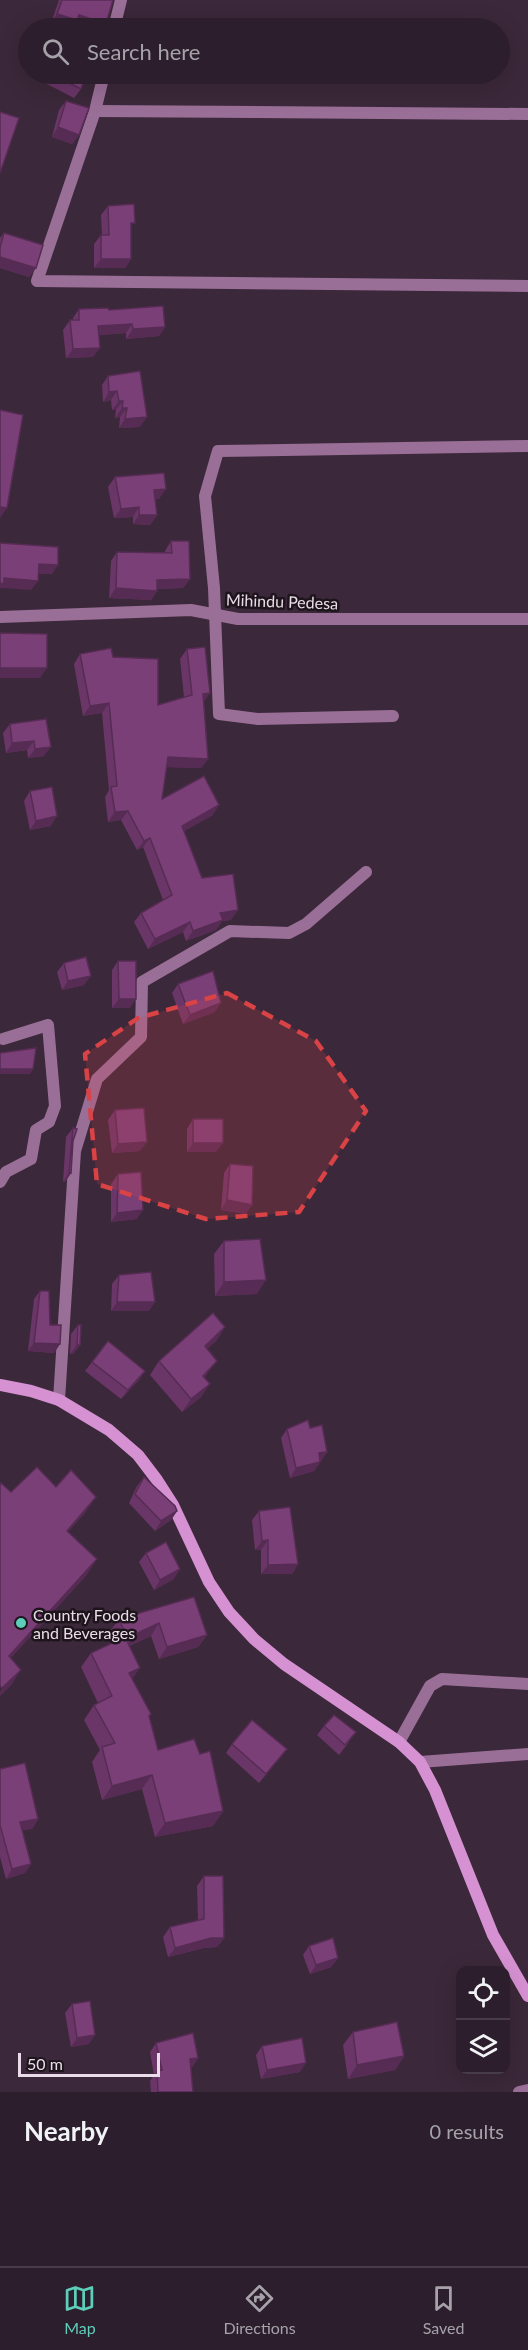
<!DOCTYPE html>
<style>
:root{--surface:#2c1e2c;--page:#382b38;--text:#f1f3f6;--muted:#a6a2a9;--line:#483c48;--accent:#5dceb9}
body{margin:0;font-family:Lato,sans-serif;background:var(--page);color:var(--text)}
.controls{position:absolute;right:18px;bottom:18px;display:grid;overflow:hidden;border-radius:12px;box-shadow:0 6px 24px #0002}
.controls button{width:54px;height:54px;display:grid;place-items:center;padding:0;border:0;border-bottom:2px solid var(--line);background:var(--surface);color:var(--text);font:30px sans-serif}
.scale{position:absolute;left:18px;bottom:15px;width:142px;box-sizing:border-box;padding-left:6px;border:3px solid #eadde9;border-top:0;font-size:16px;line-height:21px;white-space:nowrap;color:#eadde9;-webkit-text-stroke:4px #1d141c;paint-order:stroke}
.list{margin:0;padding:0;list-style:none}
h2{display:flex;justify-content:space-between;align-items:center;height:78px;margin:0;padding:0 24px;font-size:26px}
h2 small{font-size:20px;font-weight:400;color:var(--muted)}
.icon{flex:none;width:33px;height:33px;fill:none;stroke:currentColor;stroke-width:2;stroke-linecap:round;stroke-linejoin:round}
.map{position:relative;flex:none;width:528px;height:2092px;overflow:hidden}
.search{position:absolute;background:var(--surface);box-shadow:0 6px 24px #0002;left:18px;right:18px;top:18px;height:66px;display:flex;align-items:center;gap:15px;box-sizing:border-box;padding:0 21px;border-radius:33px;color:var(--muted);font-size:22px}
.sheet{height:174px;background:var(--surface)}
nav{display:flex;justify-content:space-around;align-items:center;box-sizing:border-box;height:84px;border-top:2px solid var(--line);background:var(--surface);font-size:16px;color:var(--muted)}
nav a{display:grid;justify-items:center;gap:3px}
nav .on{color:var(--accent)}
.map>svg:first-child{display:block}
</style>
<div class="map">
<svg width="528" height="2092" viewBox="0 0 528 2092">
<rect width="100%" height="100%" fill="#3b283a"/>
<g fill="none" stroke-linecap="round" stroke-linejoin="round">
<g stroke="#9a6f97" stroke-width="12">
<polyline points="114,28 121,0"/>
<polyline points="104,74 95,111 37,281 528,286"/>
<polyline points="95,111 528,114"/>
<polyline points="0,617 191,610 238,619 528,619"/>
<polyline points="393,716 258,719 219,714 214,588 205,496 218,451 528,446"/>
<polyline points="0,1182 6,1172 31,1159 36,1130 49,1122 55,1106 48,1025 3,1039"/>
<polyline points="59,1400 75,1151 97,1079 141,1037 142,982 230,931 289,933 306,924 366,872"/>
<polyline points="399,1742 430,1686 442,1679 528,1684"/>
<polyline points="420,1762 528,1754"/>
<polyline points="519,2092 528,2090"/>
</g>
<polyline stroke="#d691d2" stroke-width="12" points="0,1385 31,1391 59,1400 109,1430 138,1455 157,1480 173,1505 209,1582 229,1612 254,1639 284,1664 399,1742 420,1762 435,1790 493,1935 528,1996"/>
</g>
<g fill="#6a3667">
<polygon points="59,0 113,0 106,24 102,28 85,28 74,25 71,28 68,28 51,23"/>
<polygon points="47,74 86,74 81,89 74,98 43,82"/>
<polygon points="66,101 79,135 72,144 52,137 59,110"/>
<polygon points="108,206 131,227 131,259 125,268 94,268 94,244 101,235 102,235 101,215"/>
<polygon points="4,233 36,268 29,277 0,268 0,238"/>
<polygon points="79,309 109,310 165,327 159,336 126,339 126,333 99,335 93,357 66,358 63,330 70,320 73,320 73,318"/>
<polygon points="108,376 140,427 119,428 120,417 115,418 116,410 112,410 111,400 103,402 102,385"/>
<polygon points="115,477 159,499 155,499 157,515 150,525 133,524 133,517 114,518 108,487"/>
<polygon points="171,541 190,579 183,588 157,589 157,591 151,600 109,598 111,561 117,552 165,553 165,551"/>
<polygon points="187,649 204,702 208,759 201,768 166,767 162,799 213,815 184,831 202,878 231,920 222,921 216,930 186,941 183,932 148,949 134,922 141,913 163,900 143,847 137,850 121,820 108,822 105,797 109,790 102,713 83,716 74,664 80,654 113,657 158,705 184,697 180,659"/>
<polygon points="46,719 44,756 28,758 27,750 6,753 3,733 10,724"/>
<polygon points="30,791 51,826 30,830 24,801"/>
<polygon points="118,961 130,1008 112,1008 112,970"/>
<polygon points="64,963 84,985 62,990 57,972"/>
<polygon points="178,984 215,1012 183,1024 172,993"/>
<polygon points="115,1110 140,1151 112,1153 108,1120"/>
<polygon points="193,1119 216,1152 187,1152 187,1129"/>
<polygon points="73,1128 71,1173 65,1182 63,1182 66,1137"/>
<polygon points="230,1164 246,1214 221,1210 224,1173"/>
<polygon points="118,1174 137,1219 111,1222 111,1184"/>
<polygon points="224,1241 257,1294 215,1296 214,1254"/>
<polygon points="119,1275 149,1311 111,1311 112,1284"/>
<polygon points="40,1291 50,1325 60,1344 54,1353 28,1351 34,1299"/>
<polygon points="78,1325 80,1345 73,1354 70,1354 71,1334"/>
<polygon points="225,1327 216,1341 207,1349 207,1374 204,1378 201,1397 182,1412 150,1375 159,1361"/>
<polygon points="92,1362 145,1371 139,1380 121,1399 85,1371"/>
<polygon points="310,1428 327,1452 314,1471 290,1478 281,1438 287,1429"/>
<polygon points="144,1477 177,1511 171,1520 155,1531 129,1503 137,1486"/>
<polygon points="259,1511 298,1564 292,1574 261,1574 261,1550 255,1550 252,1520"/>
<polygon points="146,1553 174,1579 154,1590 139,1562"/>
<polygon points="194,1597 207,1635 198,1647 159,1659 151,1636 129,1646 132,1678 149,1718 158,1750 223,1811 213,1826 155,1837 142,1789 102,1800 92,1762 100,1750 84,1720 94,1705 98,1703 81,1667 91,1653 115,1642 110,1631 119,1619"/>
<polygon points="324,1726 349,1742 339,1755 317,1735"/>
<polygon points="232,1744 287,1749 280,1758 259,1783 226,1753"/>
<polygon points="0,1769 38,1819 32,1829 22,1830 31,1864 25,1873 6,1879 0,1857"/>
<polygon points="204,1876 224,1938 217,1947 204,1948 168,1957 163,1937 170,1927 198,1921 197,1886"/>
<polygon points="309,1946 338,1958 331,1967 310,1974 303,1955"/>
<polygon points="72,2004 89,2044 71,2047 65,2013"/>
<polygon points="353,2032 404,2056 395,2070 348,2079 343,2045"/>
<polygon points="156,2043 198,2058 192,2067 190,2067 193,2092 151,2092 150,2081 154,2075 150,2052"/>
<polygon points="262,2046 300,2072 261,2079 256,2055"/>
</g>
<g fill="#562c54">
<polygon points="57,14 79,15 106,24 102,28 85,28 74,25 71,28 68,28 51,23"/>
<polygon points="58,127 79,135 72,144 52,137"/>
<polygon points="0,257 36,268 29,277 0,268"/>
<polygon points="101,259 131,259 125,268 94,268"/>
<polygon points="132,324 126,333 92,336 98,326"/>
<polygon points="165,327 159,336 126,339 133,329"/>
<polygon points="100,348 93,357 66,358 73,349"/>
<polygon points="117,391 111,400 103,402 109,392"/>
<polygon points="119,401 123,401 116,410 112,410"/>
<polygon points="122,408 127,408 120,417 115,418"/>
<polygon points="147,417 140,427 119,428 125,419"/>
<polygon points="166,489 159,499 148,500 154,490"/>
<polygon points="0,507 7,508 0,518"/>
<polygon points="139,507 133,517 114,518 121,509"/>
<polygon points="139,515 157,515 150,525 133,524"/>
<polygon points="39,564 58,565 52,574 32,574"/>
<polygon points="4,578 38,581 31,590 1,588 0,589 0,583"/>
<polygon points="190,579 183,588 151,589 157,580"/>
<polygon points="116,588 157,591 151,600 109,598"/>
<polygon points="1,668 47,668 40,678 0,678 0,669"/>
<polygon points="210,693 203,703 203,694"/>
<polygon points="109,703 102,713 83,716 90,706"/>
<polygon points="34,741 27,750 6,753 12,743"/>
<polygon points="51,747 44,756 28,758 35,749"/>
<polygon points="168,757 208,759 201,768 161,767"/>
<polygon points="219,805 213,815 175,836 182,826"/>
<polygon points="128,811 121,820 108,822 115,812"/>
<polygon points="57,816 51,826 30,830 36,821"/>
<polygon points="150,838 143,847 137,850 144,841"/>
<polygon points="238,910 231,920 222,921 216,930 186,941 193,931 220,913"/>
<polygon points="190,922 183,932 148,949 155,939"/>
<polygon points="91,976 84,985 62,990 68,981"/>
<polygon points="119,999 136,999 130,1008 112,1008"/>
<polygon points="221,1003 215,1012 183,1024 190,1015"/>
<polygon points="0,1069 33,1069 30,1074 0,1074"/>
<polygon points="147,1142 140,1151 112,1153 118,1144"/>
<polygon points="193,1143 223,1143 216,1152 187,1152"/>
<polygon points="69,1172 71,1173 65,1182 63,1182"/>
<polygon points="227,1200 252,1205 246,1214 221,1210"/>
<polygon points="143,1210 137,1219 111,1222 117,1213"/>
<polygon points="266,1280 257,1294 215,1296 224,1282"/>
<polygon points="117,1302 155,1302 149,1311 111,1311"/>
<polygon points="225,1327 216,1341 195,1360 205,1346"/>
<polygon points="34,1343 60,1344 54,1353 28,1351"/>
<polygon points="77,1345 80,1345 73,1354 70,1354"/>
<polygon points="217,1361 207,1374 194,1390 203,1376"/>
<polygon points="145,1371 139,1380 121,1399 128,1390"/>
<polygon points="210,1384 201,1397 182,1412 191,1399"/>
<polygon points="327,1452 321,1461 312,1463 319,1453"/>
<polygon points="320,1462 314,1471 290,1478 296,1468"/>
<polygon points="96,1497 85,1513 55,1547 67,1531"/>
<polygon points="177,1511 171,1520 155,1531 161,1521"/>
<polygon points="268,1540 261,1550 255,1550 262,1541"/>
<polygon points="97,1559 86,1576 0,1670 9,1656"/>
<polygon points="298,1564 292,1574 261,1574 268,1565"/>
<polygon points="180,1569 174,1579 154,1590 160,1580"/>
<polygon points="159,1623 151,1636 118,1650 127,1638"/>
<polygon points="207,1635 198,1647 159,1659 167,1647"/>
<polygon points="140,1668 130,1682 129,1673"/>
<polygon points="21,1670 10,1687 0,1696 0,1692 2,1688"/>
<polygon points="152,1775 142,1789 102,1800 112,1786"/>
<polygon points="223,1811 213,1826 155,1837 165,1823"/>
<polygon points="38,1819 32,1829 13,1831 20,1822"/>
<polygon points="31,1864 25,1873 6,1879 12,1869"/>
<polygon points="211,1938 224,1938 217,1947 204,1948 168,1957 175,1948"/>
<polygon points="338,1958 331,1967 310,1974 316,1965"/>
<polygon points="95,2035 89,2044 71,2047 77,2038"/>
<polygon points="404,2056 395,2070 348,2079 357,2065"/>
<polygon points="198,2058 192,2067 183,2069 190,2059"/>
<polygon points="306,2063 300,2072 261,2079 267,2070"/>
</g>
<g fill="#7b3f78" stroke="#562c54" stroke-width="1.5">
<polygon points="62,0 113,0 106,24 79,15 77,20 57,14"/>
<polygon points="51,74 86,74 81,89"/>
<polygon points="66,101 89,108 79,135 58,127"/>
<polygon points="0,112 19,118 0,173"/>
<polygon points="134,204 135,223 131,223 131,259 101,259 101,235 109,235 108,206"/>
<polygon points="4,233 43,245 36,268 0,257 0,248"/>
<polygon points="163,306 165,327 133,329 132,324 98,326 100,348 73,349 70,320 79,320 79,309 108,308 109,310"/>
<polygon points="140,371 147,417 125,419 127,408 122,408 123,401 119,401 117,391 109,392 108,376"/>
<polygon points="0,410 23,415 7,508 0,507"/>
<polygon points="164,473 166,489 154,490 157,515 139,515 139,507 121,509 115,477"/>
<polygon points="171,541 189,541 190,579 157,580 157,591 116,588 117,552 172,553"/>
<polygon points="0,543 58,547 58,565 39,564 38,581 4,578 4,584 0,583"/>
<polygon points="0,633 47,634 47,668 1,668 1,670 0,670"/>
<polygon points="205,647 210,693 203,694 208,759 168,757 162,799 204,776 219,805 182,826 202,878 233,874 238,910 220,913 223,920 193,931 190,922 155,939 141,913 172,895 150,838 144,841 128,811 115,812 111,787 117,786 109,703 90,706 80,654 111,648 113,657 158,659 158,705 192,695 187,649"/>
<polygon points="46,719 51,747 35,749 34,741 12,743 10,724"/>
<polygon points="52,787 57,816 36,821 30,791"/>
<polygon points="86,957 91,976 68,981 64,963"/>
<polygon points="118,961 136,961 136,999 119,999"/>
<polygon points="213,971 221,1003 190,1015 178,984"/>
<polygon points="36,1048 33,1069 0,1069 0,1053"/>
<polygon points="144,1108 147,1142 118,1144 115,1110"/>
<rect x="193" y="1119" width="30" height="24"/>
<polygon points="73,1128 77,1129 73,1141 71,1173 69,1172"/>
<polygon points="230,1164 253,1166 252,1205 227,1200"/>
<polygon points="141,1172 143,1210 117,1213 118,1174"/>
<polygon points="260,1239 266,1280 224,1282 224,1241"/>
<polygon points="151,1272 155,1302 117,1302 119,1275"/>
<polygon points="40,1291 49,1291 50,1325 61,1325 60,1344 34,1343"/>
<polygon points="213,1313 225,1327 205,1346 217,1361 203,1376 210,1384 191,1399 159,1361"/>
<polygon points="78,1325 81,1325 80,1345 77,1345"/>
<polygon points="108,1341 145,1371 128,1390 92,1362"/>
<polygon points="308,1420 310,1428 322,1425 327,1452 319,1453 320,1462 296,1468 287,1429"/>
<polygon points="37,1467 56,1487 71,1470 96,1497 67,1531 97,1559 9,1656 21,1670 2,1688 0,1686 0,1485 1,1483 11,1492"/>
<polygon points="144,1477 175,1506 177,1511 161,1521 135,1494"/>
<polygon points="290,1507 298,1564 268,1565 268,1540 262,1541 259,1511"/>
<polygon points="166,1542 180,1569 160,1580 146,1553"/>
<polygon points="194,1597 207,1635 167,1647 159,1623 127,1638 119,1619"/>
<polygon points="125,1637 140,1668 129,1673 151,1714 149,1716 158,1750 194,1739 200,1754 210,1751 223,1811 165,1823 152,1775 112,1786 102,1747 115,1743 94,1705 112,1696 91,1653"/>
<polygon points="334,1715 356,1732 345,1745 324,1726"/>
<polygon points="252,1720 287,1749 266,1774 232,1744"/>
<polygon points="25,1763 38,1819 20,1822 31,1864 12,1869 0,1825 0,1769"/>
<polygon points="204,1876 223,1876 224,1938 211,1938 175,1948 170,1927 204,1919"/>
<polygon points="333,1938 338,1958 316,1965 309,1946"/>
<polygon points="90,2001 95,2035 77,2038 72,2004"/>
<polygon points="397,2022 404,2056 357,2065 353,2032"/>
<polygon points="193,2033 198,2058 190,2059 193,2092 158,2092 157,2071 162,2070 156,2043"/>
<polygon points="302,2038 306,2063 267,2070 262,2046"/>
</g>
<path fill="#d94345" fill-opacity="0.2" stroke="#d94345" stroke-width="4.5" stroke-dasharray="12 8" stroke-linejoin="round" d="M227 993 316 1041 366 1111 299 1212 206 1219 97 1184 85 1054 138 1018Z"/>
<circle fill="#5dceb9" stroke="#1d141c" stroke-width="2" cx="21" cy="1623" r="6"/>
<g text-anchor="middle" dominant-baseline="central" stroke-width="5" stroke-linejoin="round" paint-order="stroke">
<g font-size="16" fill="#eadde9" stroke="#1d141c">
<text transform="translate(282 601) rotate(2)">Mihindu Pedesa</text>
</g>
<g font-size="16" fill="#eadde9" stroke="#1d141c" text-anchor="start">
<text x="33" y="1614">Country Foods<tspan x="33" dy="18">and Beverages</tspan></text>
</g>
</g>
</svg>
<div class="controls">
<button><svg class="icon" aria-label="locate" viewBox="0 0 24 24"><circle cx="12" cy="12" r="6"/><path d="M12 2v4M12 18v4M2 12h4M18 12h4"/></svg></button>
<button><svg class="icon" aria-label="layers" viewBox="0 0 24 24"><path d="M12 4l9 5-9 5-9-5zM3 14l9 5 9-5"/></svg></button>
</div>
<div class="scale">50 m</div>
<div class="search"><svg class="icon" aria-label="search" viewBox="0 0 24 24"><circle cx="10" cy="10" r="6"/><path d="M15 15l6 6"/></svg>Search here</div>
</div>
<section class="sheet">
<h2>Nearby<small>0 results</small></h2>
<ul class="list">
</ul>
</section>
<nav>
<a class="on"><svg class="icon" aria-label="map" viewBox="0 0 24 24"><path d="M3 6l6-2 6 2 6-2v14l-6 2-6-2-6 2zM9 4v14M15 6v14"/></svg>Map</a>
<a><svg class="icon" aria-label="directions" viewBox="0 0 24 24"><path d="M12 3l9 9-9 9-9-9zM9 14v-3h6M13 9l2 2-2 2"/></svg>Directions</a>
<a><svg class="icon" aria-label="saved" viewBox="0 0 24 24"><path d="M7 4h10v16l-5-4-5 4z"/></svg>Saved</a>
</nav>
